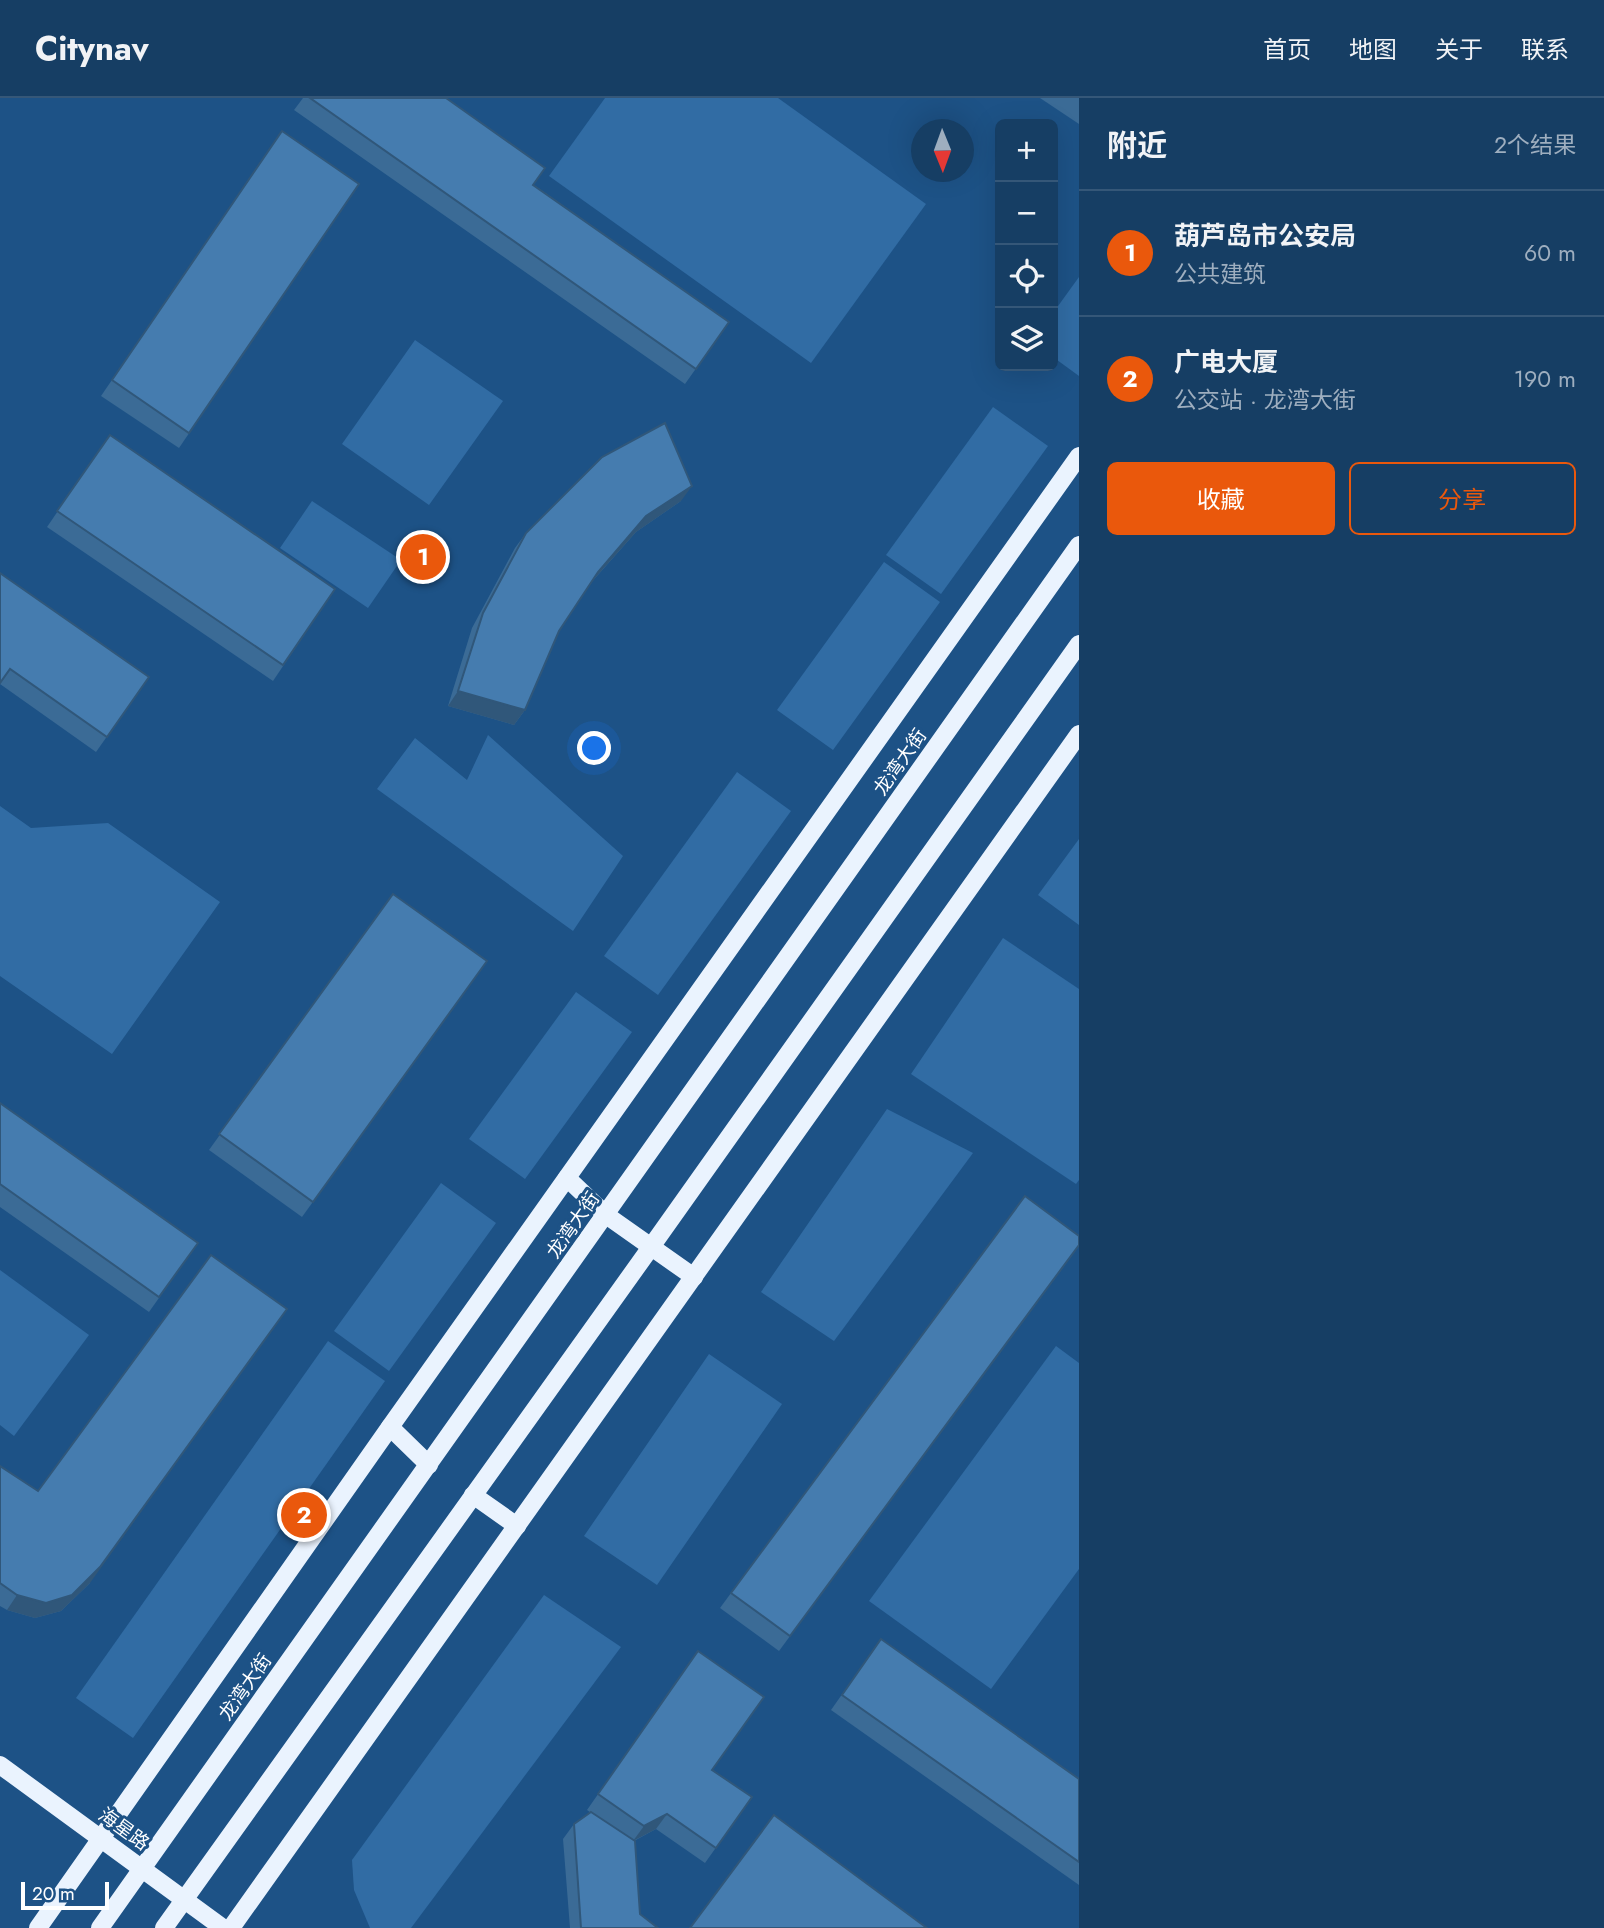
<!DOCTYPE html>
<html lang="zh">
<meta charset="utf-8">
<style>
:root{--surface:#163e64;--page:#23496d;--text:#f1f3f6;--muted:#9eaebf;--line:#355778;--accent:#ea580c}
body{margin:0;font-family:Jost,"Noto Sans SC",sans-serif;background:var(--page);color:var(--text)}
.controls{position:absolute;right:21px;top:21px;display:grid;overflow:hidden;border-radius:10px;box-shadow:0 7px 28px #0002}
.controls button{width:63px;height:63px;display:grid;place-items:center;padding:0;border:0;border-bottom:2px solid var(--line);background:var(--surface);color:var(--text);font:35px sans-serif}
.compass{position:absolute;left:911px;top:21px;width:63px;height:63px;border-radius:50%;background:var(--surface);box-shadow:0 7px 28px #0002;rotate:179deg}
.scale{position:absolute;left:21px;bottom:18px;width:88px;box-sizing:border-box;padding-left:7px;border:4px solid #fff;border-top:0;font-size:19px;line-height:24px;white-space:nowrap;color:#fff;-webkit-text-stroke:5px #1d5286;paint-order:stroke}
.you{position:absolute;left:595px;top:651px;width:24px;height:24px;margin:-18px;border:5px solid #fff;border-radius:50%;background:#1a73e8;box-shadow:0 0 0 10px #1a73e833}
.badge{display:grid;place-items:center;width:46px;height:46px;border-radius:50%;background:var(--accent);color:#fff;font-size:23px;font-weight:700}
.pin{position:absolute;translate:-50% -50%;border:4px solid #fff;box-shadow:0 2px 7px #0006}
.list{margin:0;padding:0;list-style:none}
h2{display:flex;justify-content:space-between;align-items:center;height:91px;margin:0;padding:0 28px;font-size:30px}
h2 small{font-size:23px;font-weight:400;color:var(--muted)}
.list li{display:grid;grid-template-columns:46px 1fr auto;gap:21px;align-items:center;box-sizing:border-box;height:126px;padding:0 28px;border-top:2px solid var(--line)}
.list b{display:block;font-size:26px;white-space:nowrap}
.list p{margin:0;font-size:23px;white-space:nowrap;color:var(--muted)}
.list em{font-size:23px;font-style:normal;color:var(--muted)}
.actions{display:flex;gap:14px;padding:21px 28px}
.actions a{flex:1;padding:16px 0;border:2px solid var(--accent);border-radius:10px;text-align:center;font-size:24px;color:var(--accent)}
.actions .main{background:var(--accent);color:#fff}
.icon{flex:none;width:38px;height:38px;fill:none;stroke:currentColor;stroke-width:2;stroke-linecap:round;stroke-linejoin:round}
.map{position:relative;flex:none;width:1079px;height:1830px;overflow:hidden}
header{display:flex;align-items:center;gap:42px;box-sizing:border-box;height:98px;padding:0 35px;background:var(--surface);border-bottom:2px solid var(--line)}
header strong{font-size:33px}
nav{display:flex;gap:38px;margin-inline-start:auto;font-size:24px}
main{display:flex}
aside{flex:1;background:var(--surface)}
.map>svg:first-child{display:block}
</style>
<header>
<strong>Citynav</strong>
<nav><a>首页</a><a>地图</a><a>关于</a><a>联系</a></nav>
</header>
<main>
<div class="map">
<svg width="1079" height="1830" viewBox="0 0 1079 1830">
<rect width="100%" height="100%" fill="#1d5286"/>
<g fill="#316ca4">
<polygon points="605,0 778,0 926,106 811,265 549,78"/>
<polygon points="1079,179 1079,278 1053,259 1053,215"/>
<polygon points="415,242 503,303 429,407 342,346"/>
<polygon points="993,309 1048,348 941,496 886,457"/>
<polygon points="312,403 401,462 368,510 280,450"/>
<polygon points="884,464 940,504 833,652 777,612"/>
<polygon points="488,637 623,758 573,833 377,691 415,640 467,682"/>
<polygon points="737,674 791,713 658,897 604,858"/>
<polygon points="0,708 31,730 108,725 220,804 112,956 0,878"/>
<polygon points="1079,741 1079,827 1038,797"/>
<polygon points="1003,840 1079,891 1079,1082 1076,1086 911,976"/>
<polygon points="576,894 632,934 525,1081 469,1041"/>
<polygon points="887,1011 973,1055 834,1243 761,1194"/>
<polygon points="441,1085 496,1125 389,1273 334,1233"/>
<polygon points="0,1172 89,1237 14,1338 0,1327"/>
<polygon points="328,1243 385,1283 133,1640 76,1600"/>
<polygon points="1056,1248 1079,1265 1079,1471 991,1591 869,1503"/>
<polygon points="709,1256 782,1306 657,1487 584,1438"/>
<polygon points="544,1497 621,1549 411,1830 370,1830 354,1792 352,1762"/>
</g>
<g fill="none" stroke-linecap="round" stroke-linejoin="round">
<g stroke="#eaf3fe" stroke-width="18">
<polyline points="567,1080 606,1117 694,1179"/>
<polyline points="390,1329 429,1367"/>
<polyline points="473,1397 517,1428"/>
<polyline points="0,1667 223,1830"/>
<polyline points="38,1830 390,1329 1079,358"/>
<polyline points="100,1830 1079,447"/>
<polyline points="164,1830 651,1149 1079,546"/>
<polyline points="231,1830 1079,636"/>
</g>
</g>
<g fill="#3b6b96">
<polygon points="303,0 446,0 534,87 729,224 685,286 294,12"/>
<polygon points="1040,0 1079,0 1079,26"/>
<polygon points="282,33 359,86 179,350 101,298"/>
<polygon points="110,337 335,491 273,583 47,429"/>
<polygon points="681,403 636,434 589,487 559,533 525,612 514,627 448,608 472,530 515,450 526,435"/>
<polygon points="0,475 149,579 96,654 0,586"/>
<polygon points="393,796 487,863 302,1119 209,1052"/>
<polygon points="0,1005 198,1145 149,1214 0,1109"/>
<polygon points="1073,1156 779,1553 720,1510 731,1495"/>
<polygon points="0,1368 90,1485 61,1513 35,1520 7,1512 0,1508"/>
<polygon points="881,1541 1079,1681 1079,1787 831,1612"/>
<polygon points="698,1553 712,1672 752,1699 705,1765 656,1731 634,1743 640,1816 658,1830 570,1830 563,1741 574,1726 594,1717 587,1712"/>
</g>
<g fill="#30577a">
<polygon points="692,388 681,403 636,434 587,489 598,474 646,418"/>
<polygon points="458,593 525,612 514,627 448,608"/>
<polygon points="287,1211 90,1485 61,1513 35,1520 7,1512 17,1497"/>
<polygon points="667,1716 656,1731 633,1743 644,1728"/>
</g>
<g fill="#457caf" stroke="#30577a" stroke-width="2">
<polygon points="310,0 446,0 545,70 533,87 729,224 696,271"/>
<polygon points="282,33 359,86 189,335 112,282"/>
<polygon points="665,325 692,388 646,418 598,474 559,533 525,612 458,593 483,515 526,435 602,359"/>
<polygon points="110,337 335,491 283,567 57,413"/>
<polygon points="0,475 149,579 107,639 10,571 0,585"/>
<polygon points="393,796 487,863 313,1104 219,1036"/>
<polygon points="0,1005 198,1145 159,1199 0,1086"/>
<polygon points="1025,1098 1079,1138 1079,1147 790,1538 731,1495"/>
<polygon points="211,1157 287,1211 100,1469 72,1497 46,1505 17,1497 0,1485 0,1368 38,1393"/>
<polygon points="881,1541 1079,1681 1079,1764 842,1597"/>
<polygon points="698,1553 764,1599 712,1672 752,1699 716,1750 667,1716 644,1728 598,1696"/>
<polygon points="591,1714 635,1743 640,1816 658,1830 581,1830 574,1726"/>
<polygon points="774,1717 927,1830 690,1830"/>
</g>
<g text-anchor="middle" dominant-baseline="central" stroke-width="6" stroke-linejoin="round" paint-order="stroke">
<g font-size="19" fill="#fff" stroke="#1d5286">
<text transform="translate(900 664) rotate(-55)">龙湾大街</text>
<text transform="translate(573 1127) rotate(-55)">龙湾大街</text>
<text transform="translate(245 1589) rotate(-55)">龙湾大街</text>
<text transform="translate(124 1731) rotate(36)">海星路</text>
</g>
</g>
</svg>
<div class="controls">
<button>+</button>
<button>−</button>
<button><svg class="icon" aria-label="locate" viewBox="0 0 24 24"><circle cx="12" cy="12" r="6"/><path d="M12 2v4M12 18v4M2 12h4M18 12h4"/></svg></button>
<button><svg class="icon" aria-label="layers" viewBox="0 0 24 24"><path d="M12 4l9 5-9 5-9-5zM3 14l9 5 9-5"/></svg></button>
</div>
<svg class="compass" viewBox="-18 -18 36 36"><path d="M0-13l5 13h-10z" fill="#e53935"/><path d="M0 13l5-13h-10z" fill="#9eaebf"/></svg>
<div class="scale">20 m</div>
<div class="you"></div>
<div class="pin badge" style="left:423px;top:459px">1</div>
<div class="pin badge" style="left:304px;top:1417px">2</div>
</div>
<aside>
<h2>附近<small>2个结果</small></h2>
<ul class="list">
<li><span class="badge">1</span><div><b>葫芦岛市公安局</b><p>公共建筑</p></div><em>60 m</em></li>
<li><span class="badge">2</span><div><b>广电大厦</b><p>公交站 · 龙湾大街</p></div><em>190 m</em></li>
</ul>
<div class="actions"><a class="main">收藏</a><a>分享</a></div>
</aside>
</main>
